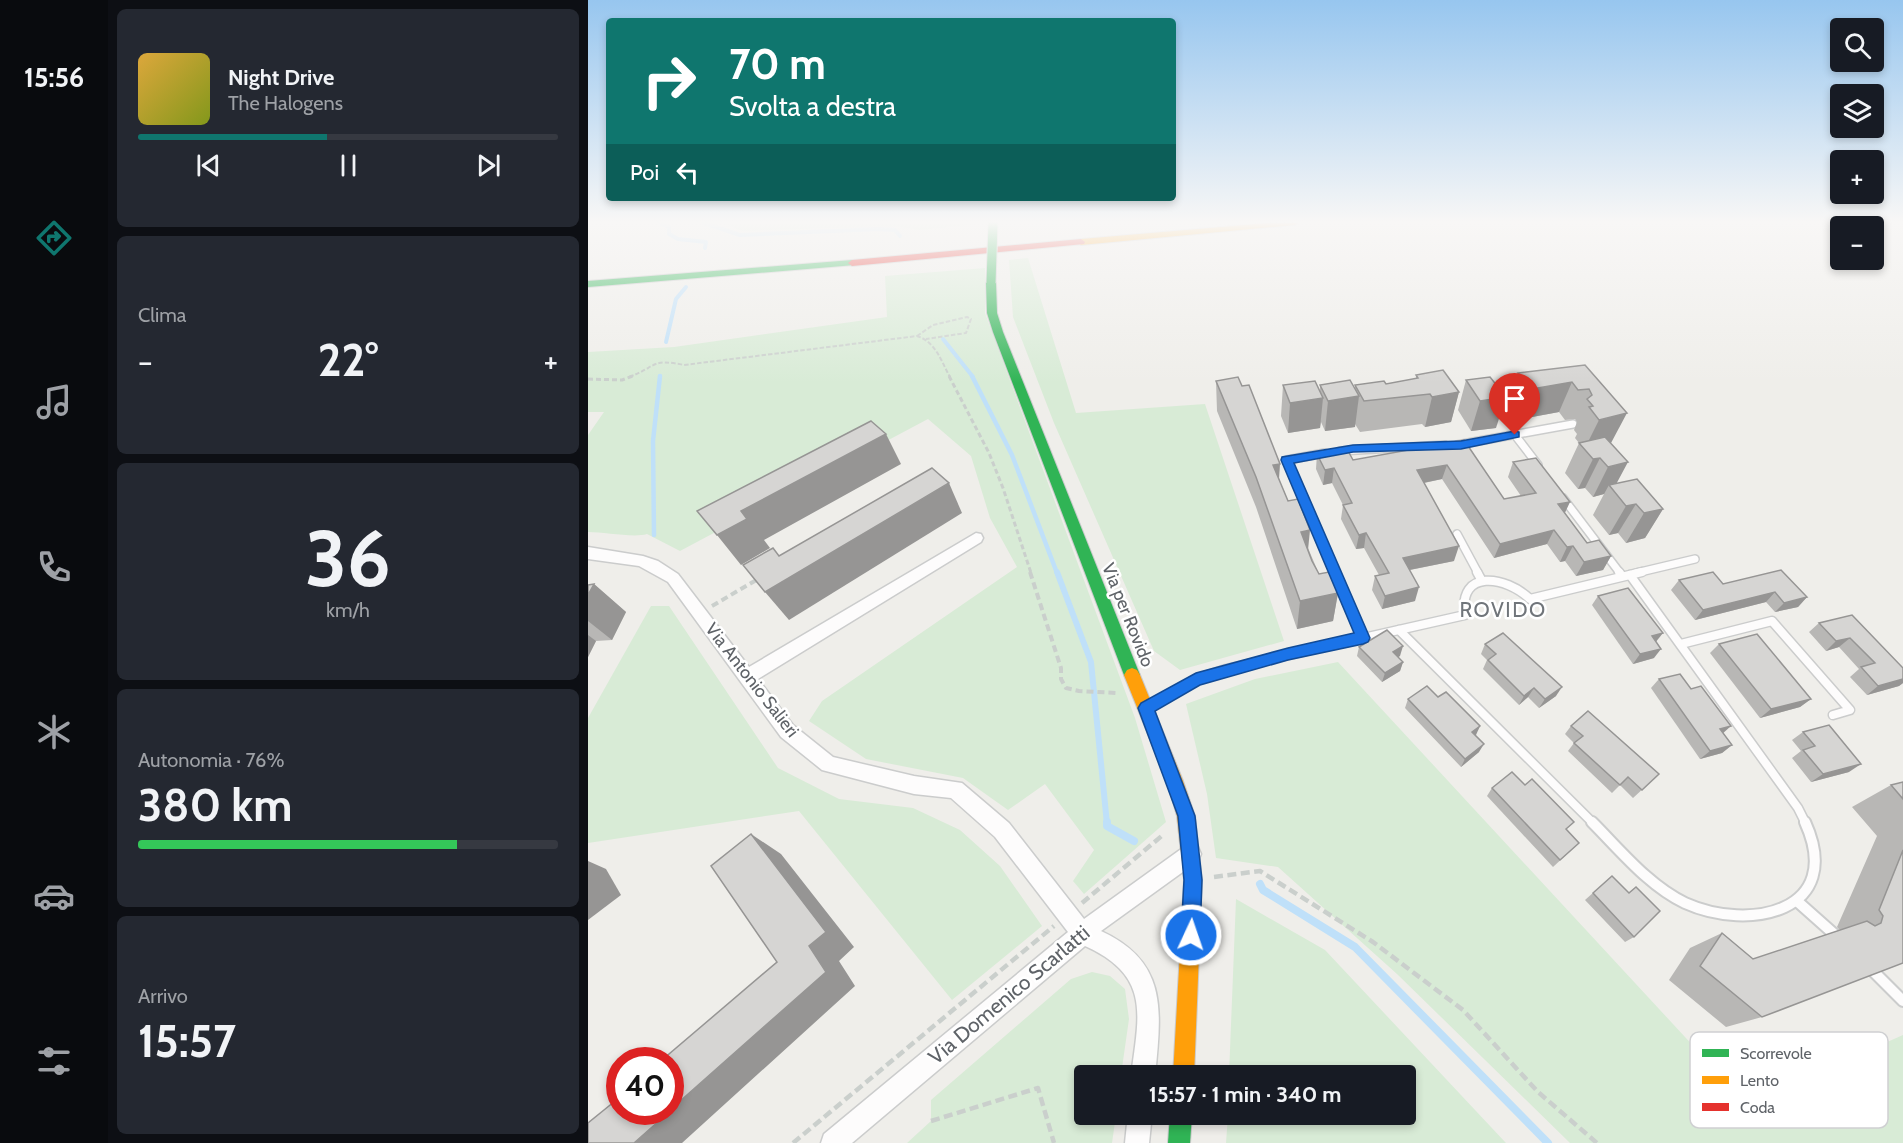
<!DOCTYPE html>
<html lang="it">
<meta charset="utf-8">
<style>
body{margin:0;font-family:Cabin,sans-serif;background:#242831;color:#f1f3f6;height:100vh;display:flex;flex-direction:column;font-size:22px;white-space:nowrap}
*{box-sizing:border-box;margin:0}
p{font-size:20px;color:#9ea1a6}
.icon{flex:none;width:33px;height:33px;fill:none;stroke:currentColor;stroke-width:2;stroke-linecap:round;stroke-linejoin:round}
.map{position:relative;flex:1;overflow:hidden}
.sheet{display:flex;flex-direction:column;gap:9px;padding:9px;background:#0d0f14;width:480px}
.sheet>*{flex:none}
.hud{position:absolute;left:18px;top:18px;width:570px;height:183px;border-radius:6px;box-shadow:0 3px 9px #0003;background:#0f766e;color:#fff;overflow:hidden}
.fabs{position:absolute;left:1242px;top:18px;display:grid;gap:12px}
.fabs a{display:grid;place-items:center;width:54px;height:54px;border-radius:6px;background:#171b24;box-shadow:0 3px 9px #0003;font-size:30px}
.speed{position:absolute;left:18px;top:1047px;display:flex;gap:12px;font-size:30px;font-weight:700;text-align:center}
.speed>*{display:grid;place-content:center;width:78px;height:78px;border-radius:50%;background:#171b24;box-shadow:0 3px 9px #0003;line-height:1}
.speed .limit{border:9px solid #d22;background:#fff;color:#111}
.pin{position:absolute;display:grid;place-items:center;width:51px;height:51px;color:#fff;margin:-62px -26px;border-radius:50% 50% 50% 0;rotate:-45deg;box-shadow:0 0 6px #0007}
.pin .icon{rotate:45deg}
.me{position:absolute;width:66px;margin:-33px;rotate:3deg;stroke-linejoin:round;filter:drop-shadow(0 0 4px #0008)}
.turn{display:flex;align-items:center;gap:21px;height:126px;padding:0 24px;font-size:27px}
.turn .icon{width:78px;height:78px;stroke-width:2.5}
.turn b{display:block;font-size:42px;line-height:51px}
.then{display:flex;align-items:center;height:57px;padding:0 24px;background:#0003;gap:12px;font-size:22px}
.big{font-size:45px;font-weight:700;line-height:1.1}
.sheet .widget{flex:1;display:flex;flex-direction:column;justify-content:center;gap:9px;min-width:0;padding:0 21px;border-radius:9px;background:#242831}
.sheet .dial{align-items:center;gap:0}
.dial b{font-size:78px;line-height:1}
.song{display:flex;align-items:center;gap:18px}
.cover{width:72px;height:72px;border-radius:9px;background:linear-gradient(135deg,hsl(40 70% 55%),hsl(70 70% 35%))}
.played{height:6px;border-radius:3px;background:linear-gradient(90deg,#0f766e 45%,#363941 45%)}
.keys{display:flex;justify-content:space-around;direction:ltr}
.heat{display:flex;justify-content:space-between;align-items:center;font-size:33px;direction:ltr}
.charge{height:9px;border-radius:4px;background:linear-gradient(90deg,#34c759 76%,#363941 0)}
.trip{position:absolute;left:486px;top:1065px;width:342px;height:60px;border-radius:6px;background:#171b24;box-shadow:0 3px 9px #0003;font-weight:700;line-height:60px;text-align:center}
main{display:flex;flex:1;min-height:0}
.menu{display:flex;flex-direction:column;width:108px;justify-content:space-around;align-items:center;background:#090b0e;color:#9ea1a6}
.menu .icon{width:42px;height:42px}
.menu .current{color:#0f766e}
.menu b{font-size:27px;color:#f1f3f6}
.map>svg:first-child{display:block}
.green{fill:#d8ebd6}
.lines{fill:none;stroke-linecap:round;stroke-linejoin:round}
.stream-far3{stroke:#bfe0f9;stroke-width:4}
.stream-far2{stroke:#bfe0f9;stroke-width:4.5}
.stream-far1{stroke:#bfe0f9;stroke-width:6}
.stream{stroke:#bfe0f9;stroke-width:8}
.lane-far2-casing{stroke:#cbcccc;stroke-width:10}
.lane-far1-casing{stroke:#cbcccc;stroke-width:11}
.lane-casing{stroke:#cbcccc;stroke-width:14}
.street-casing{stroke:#cbcccc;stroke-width:3}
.fast-casing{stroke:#cacacb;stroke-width:2}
.slow-casing{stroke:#cacacb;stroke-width:2}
.jam-casing{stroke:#cacacb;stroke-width:2}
.path-far3{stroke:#cacfcc;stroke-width:2;stroke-dasharray:4.5 2;stroke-linecap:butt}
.path-far2{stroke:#cacfcc;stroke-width:3;stroke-dasharray:5 3;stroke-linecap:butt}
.path-far1{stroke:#cacfcc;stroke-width:4;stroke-dasharray:7 4;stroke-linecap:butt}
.path{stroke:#cacfcc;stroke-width:4.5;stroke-dasharray:9 4.5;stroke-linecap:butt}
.lane-far2{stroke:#fdfcfc;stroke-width:7}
.lane-far1{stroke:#fdfcfc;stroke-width:8}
.lane{stroke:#fdfcfc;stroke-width:10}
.street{fill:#fdfcfc;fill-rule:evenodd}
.fast{fill:#30b455;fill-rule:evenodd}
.slow{fill:#ff9f0a;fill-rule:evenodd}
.jam{fill:#e5322d;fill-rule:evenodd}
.fast-bridge-casing{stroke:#cacacb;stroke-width:11;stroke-linecap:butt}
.fast-bridge{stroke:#30b455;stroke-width:9}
.wall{fill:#b8b7b5}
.shaded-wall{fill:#969594}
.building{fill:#d6d5d3;stroke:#969594;stroke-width:1.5}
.route{fill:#1a73e8;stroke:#114b97;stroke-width:1.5}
.labels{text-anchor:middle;stroke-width:5;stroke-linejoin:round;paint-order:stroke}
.street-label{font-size:18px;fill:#5f6368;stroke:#fff}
.quarter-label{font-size:21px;letter-spacing:1.5px;fill:#70757a;stroke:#fff}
.near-street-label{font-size:21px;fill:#5f6368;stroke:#fff}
.key{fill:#fff;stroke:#cfd0d2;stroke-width:1.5}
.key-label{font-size:16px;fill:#5f6368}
</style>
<main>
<nav class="menu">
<b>15:56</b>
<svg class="icon current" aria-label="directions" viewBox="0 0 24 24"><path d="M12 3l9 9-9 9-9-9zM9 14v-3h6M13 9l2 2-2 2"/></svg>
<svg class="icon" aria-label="music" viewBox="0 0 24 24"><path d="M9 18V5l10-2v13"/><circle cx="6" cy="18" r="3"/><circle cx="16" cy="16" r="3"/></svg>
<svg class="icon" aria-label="phone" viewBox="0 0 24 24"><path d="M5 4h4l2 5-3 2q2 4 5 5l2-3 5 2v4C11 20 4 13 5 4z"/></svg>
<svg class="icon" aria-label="climate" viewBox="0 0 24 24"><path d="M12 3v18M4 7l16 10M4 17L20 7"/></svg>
<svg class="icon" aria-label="car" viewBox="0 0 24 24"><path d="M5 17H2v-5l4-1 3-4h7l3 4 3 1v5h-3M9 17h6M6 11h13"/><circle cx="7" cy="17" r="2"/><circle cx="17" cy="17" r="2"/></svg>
<svg class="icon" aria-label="filters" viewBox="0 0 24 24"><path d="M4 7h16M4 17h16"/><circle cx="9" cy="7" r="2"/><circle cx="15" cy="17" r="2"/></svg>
</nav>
<section class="sheet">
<div class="widget">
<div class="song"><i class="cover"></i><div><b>Night Drive</b><p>The Halogens</p></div></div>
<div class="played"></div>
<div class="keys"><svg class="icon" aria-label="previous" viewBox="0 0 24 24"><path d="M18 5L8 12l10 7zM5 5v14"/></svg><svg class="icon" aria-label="pause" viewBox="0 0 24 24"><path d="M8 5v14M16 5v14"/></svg><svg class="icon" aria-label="next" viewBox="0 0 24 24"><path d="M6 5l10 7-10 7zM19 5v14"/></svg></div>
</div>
<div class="widget"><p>Clima</p>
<div class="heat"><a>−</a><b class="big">22°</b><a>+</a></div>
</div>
<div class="widget dial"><b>36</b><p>km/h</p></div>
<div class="widget"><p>Autonomia · 76%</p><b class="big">380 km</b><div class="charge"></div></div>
<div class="widget"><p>Arrivo</p><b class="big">15:57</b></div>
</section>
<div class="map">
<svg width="1315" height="1143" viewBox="0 0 1315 1143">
<rect width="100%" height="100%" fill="#efeeea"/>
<g class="green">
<path d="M134 223H398L332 230 307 226 154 231Z"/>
<path d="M440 258 488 413 617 404 696 641 592 670 566 651 466 423 425 317 421 260Z"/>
<path d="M397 268V313L547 718 578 822 496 894 485 881 506 850 457 784 420 810 375 778 278 759 221 721 234 701 429 567 402 518 383 456 340 419 92 551 59 534C46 538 16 532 0 532V435L16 412H0V352L86 347 299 317 297 276Z"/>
<path d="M63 606H81L190 768 251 799 325 808 372 830 412 866 454 926 364 1000 211 811 0 843V718Z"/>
<path d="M750 662 1159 1104 1315 1035V1143H982L809 974 690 867 628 858 619 794 598 704 667 679Z"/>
<path d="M648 899 737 950 918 1143H638L640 1115 818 1114V1076L641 1075Z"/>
<path d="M504 972 522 976 537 989 541 1019 533 1075 496 1076V1114L528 1115 524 1143H319L343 1121V1100L483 979Z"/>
</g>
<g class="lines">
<g class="stream-far3">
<path d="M72 223 81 227V234L90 239 118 242 117 248"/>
<path d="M116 223 152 235 290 229 307 230 312 236"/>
<path d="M355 339 385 377"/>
<path d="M78 342 88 299 98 287"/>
</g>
<g class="stream-far2">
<path d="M384 376 424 455 469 573"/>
<path d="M66 535 65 441 72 376"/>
</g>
<path class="stream-far1" d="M469 572 503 662 519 824"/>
<g class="stream">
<path d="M519 822V826L546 841"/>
<path d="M672 884 675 890 767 947 960 1143"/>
</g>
<defs>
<g id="lane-far2">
<path d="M927 435 950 465"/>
<path d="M869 445 985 424"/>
<path d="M752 451 857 445"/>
<path d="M737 453 699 460 747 573"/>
<path d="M975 498 1032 573"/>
<path d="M869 534 890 573"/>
<path d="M1048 573 1107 559"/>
</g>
<g id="lane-far1">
<path d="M747 572 775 638"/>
<path d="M889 572 894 581"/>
<path d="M1031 572 1034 576"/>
<path d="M1042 575 1210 808 1218 824"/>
<path d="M811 630 1006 824"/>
<path d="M1093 644 1184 621 1262 710 1245 715"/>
<path d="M560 707 608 679 638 669 877 615C870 568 918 576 942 599L1054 572"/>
</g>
<g id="lane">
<path d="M1004 822C1032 850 1061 886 1097 903 1161 932 1258 912 1217 822"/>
<path d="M1210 902 1246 934"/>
<path d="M1285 971 1315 1001"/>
</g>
<g id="street">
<path d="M388 533 393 534 395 538 393 542 170 679 205 725 245 757 326 776 374 783 421 823 496 919 596 847 603 844 610 847 613 854 610 861 513 931C581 962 573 1012 567 1076H543C551 1014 563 976 497 946L264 1143H233L236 1134 480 932 407 837 363 798 326 794 234 770 193 737 80 582 51 566 0 559V547L55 556 70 561 90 574 161 667Z"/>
<path d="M540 1114H564L561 1143H537Z"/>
</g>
<g id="fast">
<path d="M264 260 268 263 267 265 0 287V281Z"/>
<path d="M403 280 408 283 409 313 415 332 552 675 549 680 544 682 539 680 536 675 405 332 399 313 398 283Z"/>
<path d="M582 1114H604L602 1143H580Z"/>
</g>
<g id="slow">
<path d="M679 223H710L706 225 493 245 489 242 493 239Z"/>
<path d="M544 668 549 670 552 675 595 781 607 816 614 880 606 1076H585L596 880 589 816 579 781 536 675 539 670Z"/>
</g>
<path id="jam" d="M493 239 497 242 496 244 264 266 260 263 264 260Z"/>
</defs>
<use href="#lane-far2" class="lane-far2-casing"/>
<use href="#lane-far1" class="lane-far1-casing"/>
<use href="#lane" class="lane-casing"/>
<use href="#street" class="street-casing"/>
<use href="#fast" class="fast-casing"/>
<use href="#slow" class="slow-casing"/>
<use href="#jam" class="jam-casing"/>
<g class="path-far3">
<path d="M329 336 345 325 379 317 383 319 378 333 338 339"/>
<path d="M41 377C69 367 62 358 96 365L329 336C348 342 353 361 362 377"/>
</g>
<g class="path-far2">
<path d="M361 376 401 453 415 488 443 573"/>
<path d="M0 379 34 380 45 376"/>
</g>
<g class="path-far1">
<path d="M442 572 473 668V679L478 688 491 691 529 693"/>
<path d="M124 606 170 579"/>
</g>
<g class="path">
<path d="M626 877 672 871 785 942 875 1010 950 1092 1009 1143"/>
<path d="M494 903 576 834"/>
<path d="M343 1121 450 1088 466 1143"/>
<path d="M205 1143 466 926"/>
</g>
<use href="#lane-far2" class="lane-far2"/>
<use href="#lane-far1" class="lane-far1"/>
<use href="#lane" class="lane"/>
<use href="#street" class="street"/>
<use href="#fast" class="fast"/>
<use href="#slow" class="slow"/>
<use href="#jam" class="jam"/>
<defs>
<path id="fast-bridge" d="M403 283 405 223"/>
</defs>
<use href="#fast-bridge" class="fast-bridge-casing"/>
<use href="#fast-bridge" class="fast-bridge"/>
</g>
<g class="wall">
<path d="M997 365 1023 443H1022L1028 484 1075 509 1057 538 1038 543 1030 533 1021 535 1005 515 1016 494 1005 497 997 488 990 489 977 473 991 443 987 438 989 434 986 430 989 422 987 419 977 420 971 412 933 419 920 404 930 373Z"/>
<path d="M828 375 871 392 863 422 837 427 834 424 772 432 767 424V427L737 431 733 422 732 428 700 433 693 416 695 385 732 390V385L767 389V385L798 384 828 379Z"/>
<path d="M902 377 908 428 883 431 870 410 878 380Z"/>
<path d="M628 381 691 479 731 574 750 593 745 621 709 629 668 507 629 411Z"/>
<path d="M876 440 916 499 933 496 920 477 925 462 977 513 999 543 1023 556 1015 570 988 576 977 561 972 562 959 544 906 558 854 479 836 483 866 561 822 570 827 601 794 609 784 590 787 576 791 575 776 548 768 549 753 519 755 505 744 483 735 485 728 469 729 454 765 460Z"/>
<path d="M1091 580 1135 584 1219 597 1210 607 1187 612 1178 602 1107 620 1083 590Z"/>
<path d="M6 584 38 612 24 640 8 641 0 657V585Z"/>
<path d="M1010 596 1068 642 1066 658 1045 664 1004 605Z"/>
<path d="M1264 615 1315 668V683L1311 686 1279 695 1262 677 1271 669 1251 647 1238 651 1221 632 1231 623Z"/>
<path d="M897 644 968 696 951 708 940 697 931 705 895 669 899 660 893 654Z"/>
<path d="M1131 644 1223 699 1212 707 1172 718 1122 653Z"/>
<path d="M771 647 812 656 810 657 815 662 812 671 794 682 769 656Z"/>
<path d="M1071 679 1135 733 1144 745 1134 753 1112 759 1063 688Z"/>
<path d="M850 697 892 726 887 735 891 752 873 767 817 708 820 699Z"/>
<path d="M983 726 1071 774 1045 798 1032 785 1024 793 980 751 986 743 977 734Z"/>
<path d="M1215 732 1261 772 1223 782 1204 758 1213 751 1204 740Z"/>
<path d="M1315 782V963L1174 1017 1138 1027 1081 980 1102 948 1134 933 1165 959 1252 930 1249 927 1289 836 1264 807 1303 785Z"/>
<path d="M904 788 978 830 991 843 965 867 899 796Z"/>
<path d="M1024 876 1040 893 1048 887 1046 937 1037 942 997 900Z"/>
</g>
<g class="shaded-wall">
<path d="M984 382 971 412 933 419 944 389Z"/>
<path d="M871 392 863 422 837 427 844 397Z"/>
<path d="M771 396 767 427 737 431 740 401Z"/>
<path d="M918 397 908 428 883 431 892 401Z"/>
<path d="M735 398 732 428 700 433 702 403Z"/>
<path d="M1039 413 1023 443 996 450 1011 420Z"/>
<path d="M298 434 313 464 176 540 182 548 153 565 129 535 153 511Z"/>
<path d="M1012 458 997 488 990 489 1005 459Z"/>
<path d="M1040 462 1025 490 1021 485 1016 494 1005 497 1020 467Z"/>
<path d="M692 464 690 494 685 465Z"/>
<path d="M859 465 854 479 825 485 829 470Z"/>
<path d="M746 468 744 483 735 485 737 470Z"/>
<path d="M361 483 374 513 201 620 177 592Z"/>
<path d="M982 502 975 517 970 504Z"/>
<path d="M1048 504 1030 533 1021 535 1038 506Z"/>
<path d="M1075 509 1057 538 1038 543 1056 513Z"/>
<path d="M722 530 719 560 713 532Z"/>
<path d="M966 530 959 544 906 558 912 544Z"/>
<path d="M778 533 776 548 768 549 771 535Z"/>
<path d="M871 546 866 561 811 572 815 558Z"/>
<path d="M985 546 977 561 972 562 979 547Z"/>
<path d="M1023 556 1015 570 988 576 996 562Z"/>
<path d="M6 584 38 612 24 640 0 621V595Z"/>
<path d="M831 587 827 601 794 609 797 596Z"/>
<path d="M1187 592 1178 602 1107 620 1115 610Z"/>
<path d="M750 593 745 621 709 629 712 601Z"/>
<path d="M1219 597 1210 607 1187 612 1196 603Z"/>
<path d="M1075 633 1067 643 1064 636Z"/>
<path d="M0 635 8 641 0 657Z"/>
<path d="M1262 638 1251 647 1238 651 1248 641Z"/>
<path d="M815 646 812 656 803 661 805 652Z"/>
<path d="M1073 649 1066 658 1045 664 1052 654Z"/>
<path d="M815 662 812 671 794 682 797 673Z"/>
<path d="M1315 679V683L1311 686 1279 695 1290 686Z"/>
<path d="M974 687 968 696 951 708 957 699Z"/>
<path d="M946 688 940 697 931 705 936 696Z"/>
<path d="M1223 699 1212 707 1172 718 1183 709Z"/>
<path d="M892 726 888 735 880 741 884 732Z"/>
<path d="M1143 726 1133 735 1132 729Z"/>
<path d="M896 744 891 752 873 767 877 759Z"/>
<path d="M1144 745 1134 753 1112 759 1122 751Z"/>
<path d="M1273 764 1261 772 1223 782 1235 774Z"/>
<path d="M163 834 193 854 266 947 251 961 267 986 94 1143H46L81 1112H82V1110L221 946Z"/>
<path d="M0 861 18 869 33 895 0 920Z"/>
</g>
<g class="building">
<path d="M997 365 1039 413 1011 420 1001 407 1005 406 999 399 1004 395 1001 389 990 390 984 382 944 389 930 373Z"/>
<path d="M855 370 871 392 844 397 842 394 776 401 767 385 796 381 798 384 830 378 828 375Z"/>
<path d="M650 377 654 386 661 385 692 464 685 465 700 501 710 499 722 530 713 532 724 561 731 574 741 572 750 593 712 601 668 477 628 381Z"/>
<path d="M902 377 918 397 892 401 878 380Z"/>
<path d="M762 380 771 396 740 401 732 385Z"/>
<path d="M727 381 735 398 702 403 695 385Z"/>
<path d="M283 421 298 434 153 511 159 519 129 535 109 511Z"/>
<path d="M1017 437 1040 462 1020 467 1012 458 1005 459 991 443Z"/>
<path d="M876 440 916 499 948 493 925 462 948 458 982 502 970 504 999 543 1011 540 1023 556 996 562 985 546 979 547 966 530 912 544 859 465 829 470 871 546 815 558 831 587 797 596 787 576 801 573 778 533 771 535 755 505 764 503 746 468 737 470 729 454 759 449 765 460Z"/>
<path d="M344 468 361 483 177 592 155 565 185 548 191 556Z"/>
<path d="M1049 479 1075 509 1056 513 1048 504 1038 506 1021 485Z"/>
<path d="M1193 570 1219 597 1196 603 1187 592 1115 610 1091 580 1125 572 1135 584Z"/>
<path d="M6 584 0 595V585Z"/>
<path d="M1040 588 1075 633 1064 636 1073 649 1052 654 1010 596Z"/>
<path d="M1264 615 1315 668V679L1290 686 1273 667 1287 663 1262 638 1248 641 1231 623Z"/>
<path d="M799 630 815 646 805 652 815 662 797 673 771 647Z"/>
<path d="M915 633 974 687 957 699 946 688 936 696 900 660 908 654 897 644Z"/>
<path d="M1169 634 1223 699 1183 709 1131 644Z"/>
<path d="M1092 674 1103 689 1113 686 1143 726 1132 729 1144 745 1122 751 1071 679Z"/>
<path d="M839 686 850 697 858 692 892 726 884 732 896 744 877 759 820 699Z"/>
<path d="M1000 711 1071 774 1054 790 1040 777 1032 785 986 743 995 736 983 726Z"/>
<path d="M1241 725 1273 764 1235 774 1215 750 1227 746 1215 732Z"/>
<path d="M924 772 937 785 944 779 986 822 978 829 991 843 972 860 904 788Z"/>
<path d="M1315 782V799L1303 785Z"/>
<path d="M163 834 238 932 221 946 238 972 82 1110V1060H74L189 962 123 866Z"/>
<path d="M1315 850V963L1174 1017 1112 966 1134 933 1165 959 1279 921 1287 926 1293 923 1295 916 1291 910Z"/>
<path d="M1024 876 1041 893 1048 887 1072 911 1046 937 1005 893Z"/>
<path d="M32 1097V1112H81L46 1143H0V1123Z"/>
</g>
<linearGradient id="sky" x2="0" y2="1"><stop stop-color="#97c6ef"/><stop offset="0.58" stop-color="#f8f7f6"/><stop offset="1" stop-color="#f8f7f6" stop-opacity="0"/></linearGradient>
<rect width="1315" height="383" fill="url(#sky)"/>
<path class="route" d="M927 431 931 432V437L873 449 765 452 706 463 782 638 780 642 775 644 700 660 612 685 567 711 607 816 614 880 612 935 609 942 603 945 596 942 593 935 596 880 590 816 550 708 553 703 608 673 700 648 766 633 693 460 694 457 765 445 873 441Z"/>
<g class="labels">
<g class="street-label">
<text transform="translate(540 615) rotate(68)" y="6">Via per Rovido</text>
<text transform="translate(164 680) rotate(52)" y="6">Via Antonio Salieri</text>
</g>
<g class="quarter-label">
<text x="915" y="617">ROVIDO</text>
</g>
<g class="near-street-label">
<text transform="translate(421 995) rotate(-40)" y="7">Via Domenico Scarlatti</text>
</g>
</g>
<rect x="1102" y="1032" width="198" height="96" rx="9" class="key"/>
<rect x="1114" y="1049" width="27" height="8" fill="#30b455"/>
<rect x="1114" y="1076" width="27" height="8" fill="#ff9f0a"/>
<rect x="1114" y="1103" width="27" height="8" fill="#e5322d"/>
<g class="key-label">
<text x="1152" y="1059">Scorrevole</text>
<text x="1152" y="1086">Lento</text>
<text x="1152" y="1113">Coda</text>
</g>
</svg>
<div class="fabs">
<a><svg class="icon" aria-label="search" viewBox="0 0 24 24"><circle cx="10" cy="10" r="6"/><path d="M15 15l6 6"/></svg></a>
<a><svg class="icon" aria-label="layers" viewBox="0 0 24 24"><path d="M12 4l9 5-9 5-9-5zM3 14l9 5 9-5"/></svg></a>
<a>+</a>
<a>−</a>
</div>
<div class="speed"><div class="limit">40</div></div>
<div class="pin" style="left:927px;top:435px;background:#d93025"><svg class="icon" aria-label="arrive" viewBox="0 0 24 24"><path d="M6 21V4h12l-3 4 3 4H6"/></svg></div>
<svg class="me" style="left:603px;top:935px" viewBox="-20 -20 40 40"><circle r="17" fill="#1a73e8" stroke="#fff" stroke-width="3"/><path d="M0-11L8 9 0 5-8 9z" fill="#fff"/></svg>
<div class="trip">15:57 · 1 min · 340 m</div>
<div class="hud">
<div class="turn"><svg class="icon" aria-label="right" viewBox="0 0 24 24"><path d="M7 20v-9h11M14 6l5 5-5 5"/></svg><div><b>70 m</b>Svolta a destra</div></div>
<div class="then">Poi<svg class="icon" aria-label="left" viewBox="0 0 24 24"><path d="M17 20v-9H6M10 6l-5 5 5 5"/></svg></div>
</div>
</div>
</main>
